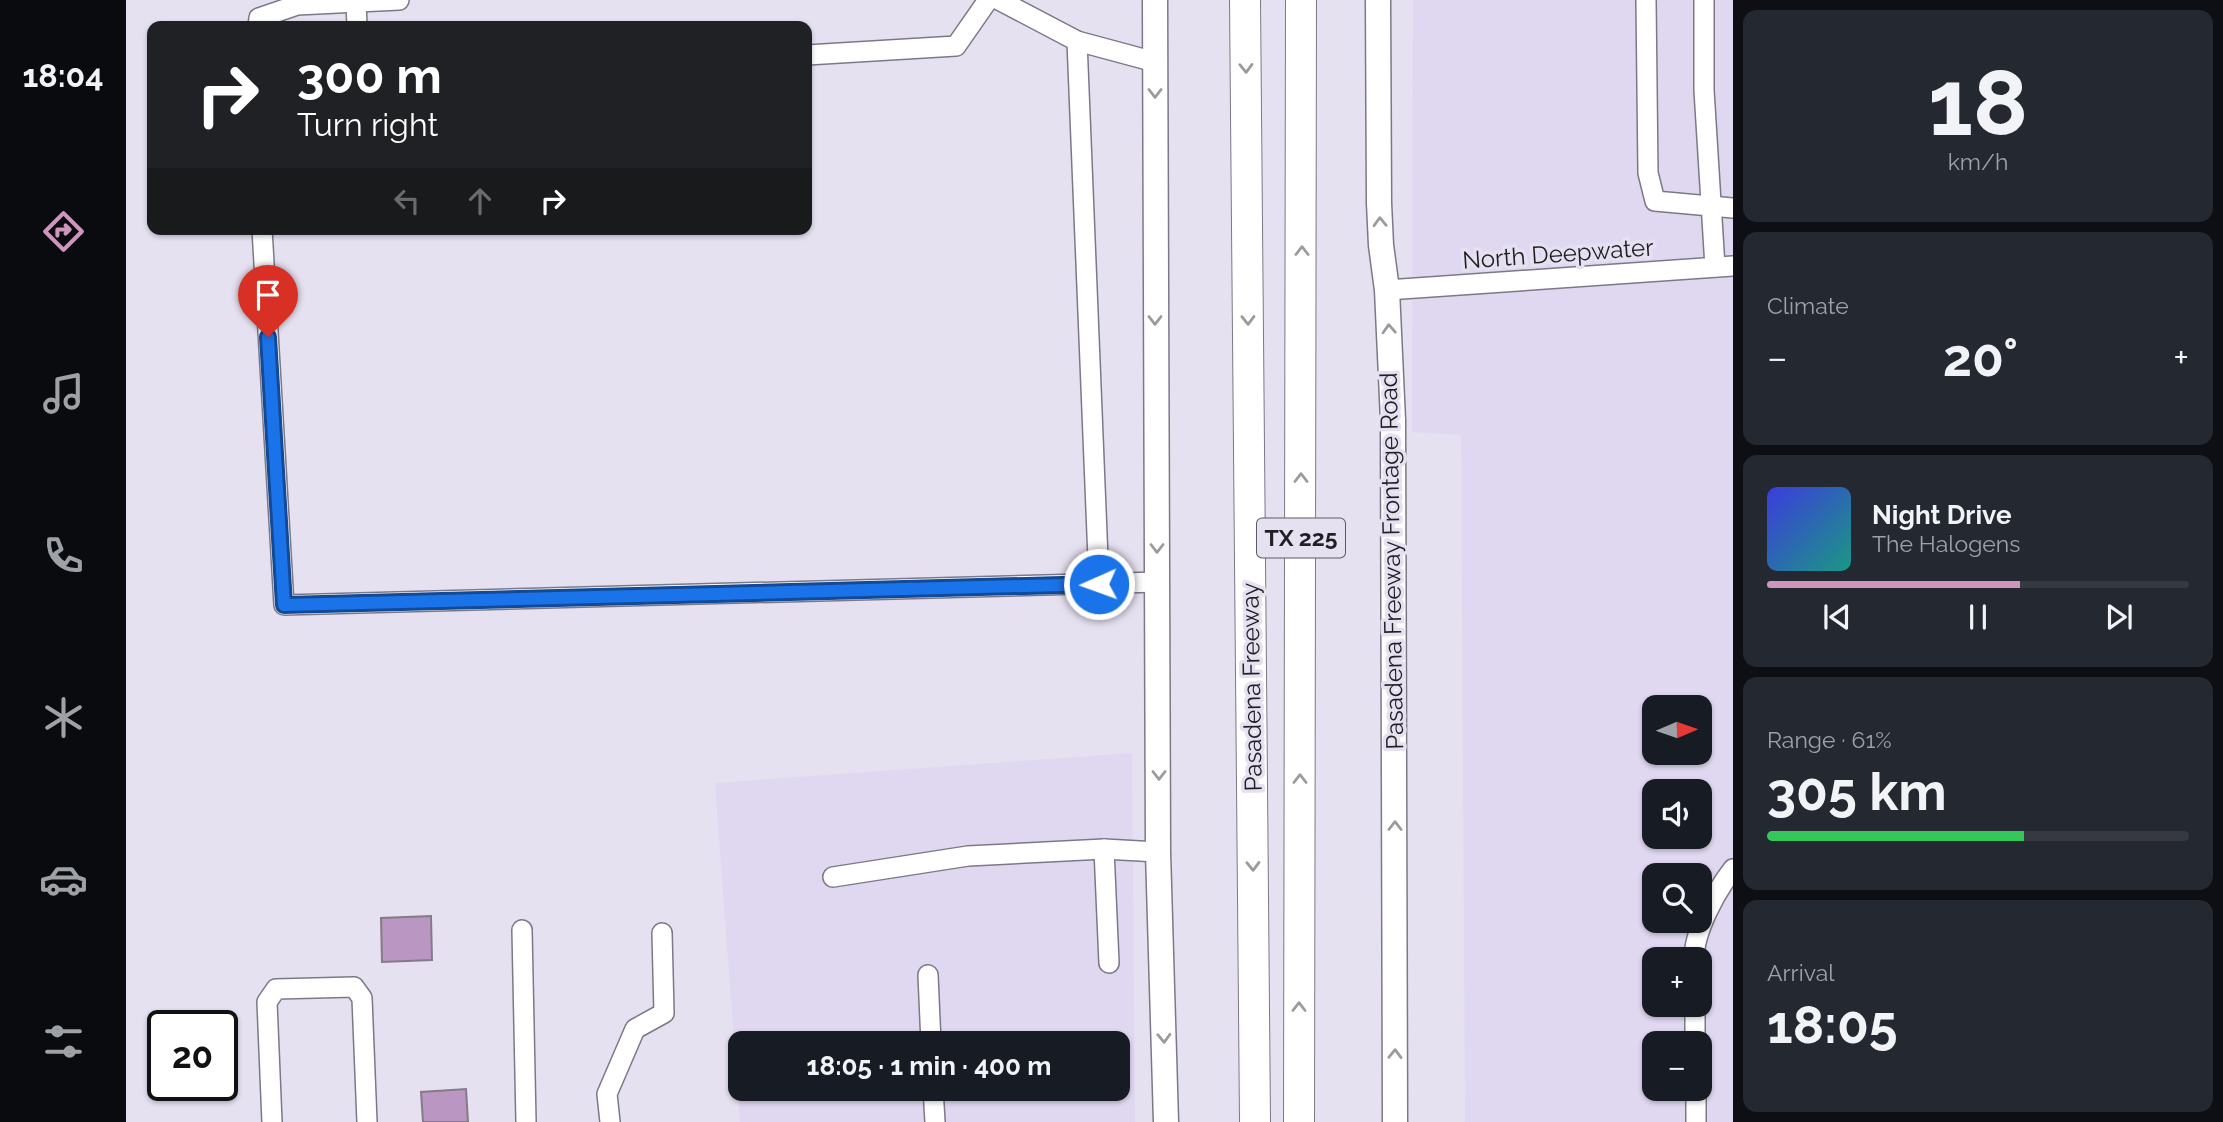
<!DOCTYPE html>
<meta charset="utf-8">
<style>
body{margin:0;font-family:Raleway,sans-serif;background:#242831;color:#f1f3f6;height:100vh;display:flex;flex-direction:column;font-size:26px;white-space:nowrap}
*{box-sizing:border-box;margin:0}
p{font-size:23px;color:#9ea1a6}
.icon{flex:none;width:38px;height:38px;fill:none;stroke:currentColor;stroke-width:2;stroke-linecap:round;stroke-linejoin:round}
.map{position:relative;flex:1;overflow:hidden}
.drawer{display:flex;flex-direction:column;gap:10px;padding:10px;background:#0d0f14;width:490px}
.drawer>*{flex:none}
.top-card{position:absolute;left:21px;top:21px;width:665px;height:214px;border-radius:14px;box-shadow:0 2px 5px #0004;background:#202124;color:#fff;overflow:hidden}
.needle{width:46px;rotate:88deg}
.tools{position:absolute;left:1516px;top:695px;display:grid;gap:14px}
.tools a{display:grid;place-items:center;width:70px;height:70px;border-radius:14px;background:#171b24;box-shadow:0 2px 5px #0004;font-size:35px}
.speed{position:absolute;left:21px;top:1010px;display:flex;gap:14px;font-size:35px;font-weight:700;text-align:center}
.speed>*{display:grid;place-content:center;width:91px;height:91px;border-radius:50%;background:#171b24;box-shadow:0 2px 5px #0004;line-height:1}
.speed .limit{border:4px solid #111;border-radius:10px;background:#fff;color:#111}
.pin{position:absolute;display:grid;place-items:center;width:60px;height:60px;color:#fff;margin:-72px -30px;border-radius:50% 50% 50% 0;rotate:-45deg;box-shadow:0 0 7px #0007}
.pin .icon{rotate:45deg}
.me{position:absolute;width:77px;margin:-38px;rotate:268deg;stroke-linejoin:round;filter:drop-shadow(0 0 5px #0008)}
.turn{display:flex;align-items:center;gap:24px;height:147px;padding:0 35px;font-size:32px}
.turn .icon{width:91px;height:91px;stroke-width:2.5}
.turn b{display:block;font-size:49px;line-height:60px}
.lanes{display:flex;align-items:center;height:66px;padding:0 35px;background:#0003;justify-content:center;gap:35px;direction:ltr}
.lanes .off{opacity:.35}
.big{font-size:52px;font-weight:700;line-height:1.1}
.drawer .card{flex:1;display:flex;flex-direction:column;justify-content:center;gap:10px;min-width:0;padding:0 24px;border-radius:14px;background:#242831}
.drawer .dial{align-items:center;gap:0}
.dial b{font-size:91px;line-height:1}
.song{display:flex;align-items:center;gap:21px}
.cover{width:84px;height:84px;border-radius:10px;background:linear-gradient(135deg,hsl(240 70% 55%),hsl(170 70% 35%))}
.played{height:7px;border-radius:4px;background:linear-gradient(90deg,#ce96bc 60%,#363941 60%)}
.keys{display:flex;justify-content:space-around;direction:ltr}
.heat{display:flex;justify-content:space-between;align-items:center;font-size:38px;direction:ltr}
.charge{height:10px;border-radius:5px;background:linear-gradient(90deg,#34c759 61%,#363941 0)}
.trip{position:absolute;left:602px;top:1031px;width:402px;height:70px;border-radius:14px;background:#171b24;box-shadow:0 2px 5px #0004;font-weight:700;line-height:70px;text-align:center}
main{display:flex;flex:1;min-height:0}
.tab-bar{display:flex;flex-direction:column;width:126px;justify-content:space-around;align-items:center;background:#090b0e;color:#9ea1a6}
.tab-bar .icon{width:49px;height:49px}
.tab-bar .active{color:#ce96bc}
.tab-bar b{font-size:32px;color:#f1f3f6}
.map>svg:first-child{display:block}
.built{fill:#e0d8f0;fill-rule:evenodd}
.building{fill:#ba96c2;stroke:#857b87;stroke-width:2}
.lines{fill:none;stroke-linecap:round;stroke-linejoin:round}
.minor-casing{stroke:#7d7887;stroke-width:22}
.major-casing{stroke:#7d7887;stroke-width:27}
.highway-casing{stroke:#7d7887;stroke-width:32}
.minor{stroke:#fff;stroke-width:19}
.major{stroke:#fff;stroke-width:24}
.highway{stroke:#fff;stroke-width:30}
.oneway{stroke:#9b9a9c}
.route-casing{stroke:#114b97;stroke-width:18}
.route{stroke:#1a73e8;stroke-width:12}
.labels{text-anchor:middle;stroke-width:7;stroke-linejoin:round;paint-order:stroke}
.shield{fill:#e6e1f1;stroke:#5c5962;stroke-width:2}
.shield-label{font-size:23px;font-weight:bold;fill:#211f24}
.street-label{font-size:24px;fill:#211f24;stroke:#e6e1f1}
</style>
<main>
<nav class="tab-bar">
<b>18:04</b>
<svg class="icon active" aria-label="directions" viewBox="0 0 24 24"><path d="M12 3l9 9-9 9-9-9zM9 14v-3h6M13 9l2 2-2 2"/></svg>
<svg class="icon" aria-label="music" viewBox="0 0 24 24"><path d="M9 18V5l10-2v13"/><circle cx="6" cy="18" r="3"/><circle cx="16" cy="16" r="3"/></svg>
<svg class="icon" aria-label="phone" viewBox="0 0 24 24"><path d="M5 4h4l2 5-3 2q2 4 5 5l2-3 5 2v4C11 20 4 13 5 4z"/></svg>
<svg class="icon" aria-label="climate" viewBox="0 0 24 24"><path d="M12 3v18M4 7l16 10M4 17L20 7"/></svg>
<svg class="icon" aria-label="car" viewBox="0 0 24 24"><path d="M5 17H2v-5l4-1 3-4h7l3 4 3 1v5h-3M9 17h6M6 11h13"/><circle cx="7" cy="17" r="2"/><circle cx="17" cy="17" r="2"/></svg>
<svg class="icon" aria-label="filters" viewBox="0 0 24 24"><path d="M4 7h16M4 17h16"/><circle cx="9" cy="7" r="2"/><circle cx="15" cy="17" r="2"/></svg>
</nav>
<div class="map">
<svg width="1607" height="1122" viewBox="0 0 1607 1122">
<rect width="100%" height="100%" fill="#e6e1f1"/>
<g class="built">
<path d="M1287 0H1607V1122H1339L1335 435 1286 432ZM1528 707H1573V752H1528ZM1528 791H1573V836H1528ZM1528 875H1573V920H1528ZM1528 959H1573V1004H1528ZM1528 1043H1573V1088H1528Z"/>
<path d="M1006 753 1009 1122H614L589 783ZM614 1043H992V1088H614Z"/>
</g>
<g class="building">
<path d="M305 916 306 960 256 962 255 918Z"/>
<path d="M340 1089 342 1122H297L295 1092Z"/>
</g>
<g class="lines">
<defs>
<g id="minor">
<path d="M873 0 951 41 1029 62"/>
<path d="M1520 0 1522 173 1529 201 1607 208"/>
<path d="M1578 0V90L1589 267"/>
<path d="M230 2 231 26"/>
<path d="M132 26 133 18 171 5 273 0"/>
<path d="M951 41 973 584"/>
<path d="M681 55 830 46 862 0"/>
<path d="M136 229 158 605 1032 582"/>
<path d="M1261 290 1607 266"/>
<path d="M978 849 983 963"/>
<path d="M707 877 842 856 978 849 1032 852"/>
<path d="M396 930 400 1122"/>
<path d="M1568 959C1568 931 1590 891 1607 869"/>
<path d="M802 975 805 1043"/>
<path d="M1569 1004V1043"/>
<path d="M807 1088 809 1122"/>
<path d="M1570 1088V1122"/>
<path d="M146 1122 141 1002 150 989 228 987 236 998 241 1122"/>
<path d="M484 1122 481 1094 509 1029 538 1013 536 933"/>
</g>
<g id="major">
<path d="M1029 0 1032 852 1040 1122"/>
<path d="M1252 0 1253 203 1255 245 1261 290 1267 420 1269 1122"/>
</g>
<g id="highway">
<path d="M1119 0 1129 1122"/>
<path d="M1173 1122 1175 0"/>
</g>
</defs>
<use href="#minor" class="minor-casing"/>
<use href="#major" class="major-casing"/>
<use href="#highway" class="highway-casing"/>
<use href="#minor" class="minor"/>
<use href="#major" class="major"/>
<use href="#highway" class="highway"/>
</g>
<defs><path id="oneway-chevron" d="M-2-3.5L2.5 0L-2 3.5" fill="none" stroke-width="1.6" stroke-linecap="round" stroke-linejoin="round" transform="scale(1.75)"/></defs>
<g class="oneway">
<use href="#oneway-chevron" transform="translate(1120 68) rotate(89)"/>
<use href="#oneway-chevron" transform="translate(1029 93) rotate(90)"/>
<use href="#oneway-chevron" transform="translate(1254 222) rotate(-92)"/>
<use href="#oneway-chevron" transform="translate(1176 251) rotate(-90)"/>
<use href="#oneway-chevron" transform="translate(1029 320) rotate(90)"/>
<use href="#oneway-chevron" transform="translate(1122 320) rotate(89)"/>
<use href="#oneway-chevron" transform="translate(1263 329) rotate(-93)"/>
<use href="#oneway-chevron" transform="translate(1175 478) rotate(-90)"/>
<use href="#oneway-chevron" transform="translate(1031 548) rotate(90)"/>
<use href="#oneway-chevron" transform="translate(1033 775) rotate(90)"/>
<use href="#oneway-chevron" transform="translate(1174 779) rotate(-90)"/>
<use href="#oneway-chevron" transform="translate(1269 826) rotate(-90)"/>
<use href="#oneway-chevron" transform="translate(1127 866) rotate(89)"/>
<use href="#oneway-chevron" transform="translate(1173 1007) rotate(-90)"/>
<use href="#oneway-chevron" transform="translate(1038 1038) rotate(88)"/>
<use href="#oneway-chevron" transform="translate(1269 1054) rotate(-89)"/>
</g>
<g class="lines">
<defs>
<path id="route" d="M142 337 158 605 973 584"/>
</defs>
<use href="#route" class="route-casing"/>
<use href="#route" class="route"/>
</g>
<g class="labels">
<rect class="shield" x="1131" y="518.5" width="88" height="39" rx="5"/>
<g class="shield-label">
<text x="1175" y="546">TX 225</text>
</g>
<g class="street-label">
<text transform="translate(1432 254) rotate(-4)" y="8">North Deepwater</text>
<text transform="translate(1266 561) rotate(-91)" y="8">Pasadena Freeway Frontage Road</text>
<text transform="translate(1126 687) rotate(-91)" y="8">Pasadena Freeway</text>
</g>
</g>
</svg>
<div class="tools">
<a><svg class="needle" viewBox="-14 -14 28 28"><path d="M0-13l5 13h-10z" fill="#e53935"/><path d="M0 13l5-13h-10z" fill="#9ea1a6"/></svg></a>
<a><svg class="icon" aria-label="sound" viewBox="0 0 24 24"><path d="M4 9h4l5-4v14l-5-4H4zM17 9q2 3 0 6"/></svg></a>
<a><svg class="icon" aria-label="search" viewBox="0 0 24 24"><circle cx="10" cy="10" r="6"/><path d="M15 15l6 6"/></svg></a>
<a>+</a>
<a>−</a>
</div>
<div class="speed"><div class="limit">20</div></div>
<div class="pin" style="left:142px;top:337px;background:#d93025"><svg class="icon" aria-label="arrive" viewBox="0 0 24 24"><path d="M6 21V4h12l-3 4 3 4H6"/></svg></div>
<svg class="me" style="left:973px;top:584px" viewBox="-20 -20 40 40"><circle r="17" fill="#1a73e8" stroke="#fff" stroke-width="3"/><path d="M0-11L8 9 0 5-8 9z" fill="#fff"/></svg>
<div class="trip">18:05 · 1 min · 400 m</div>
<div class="top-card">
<div class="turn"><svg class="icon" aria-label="right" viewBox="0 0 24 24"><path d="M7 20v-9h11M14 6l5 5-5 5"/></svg><div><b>300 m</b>Turn right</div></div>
<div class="lanes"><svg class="icon off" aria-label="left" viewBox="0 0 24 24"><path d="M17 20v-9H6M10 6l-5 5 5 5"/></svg><svg class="icon off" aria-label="ahead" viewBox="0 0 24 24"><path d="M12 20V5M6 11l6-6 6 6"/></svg><svg class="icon" aria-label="right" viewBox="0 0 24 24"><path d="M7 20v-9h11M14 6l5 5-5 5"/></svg></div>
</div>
</div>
<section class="drawer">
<div class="card dial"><b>18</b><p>km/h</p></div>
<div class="card"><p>Climate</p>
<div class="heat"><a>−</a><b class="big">20°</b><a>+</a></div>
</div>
<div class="card">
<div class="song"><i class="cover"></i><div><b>Night Drive</b><p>The Halogens</p></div></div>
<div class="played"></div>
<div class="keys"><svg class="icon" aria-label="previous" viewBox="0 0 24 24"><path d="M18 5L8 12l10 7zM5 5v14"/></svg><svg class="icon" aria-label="pause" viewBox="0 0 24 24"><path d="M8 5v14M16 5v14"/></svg><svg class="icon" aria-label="next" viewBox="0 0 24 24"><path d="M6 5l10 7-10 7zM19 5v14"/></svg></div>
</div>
<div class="card"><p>Range · 61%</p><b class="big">305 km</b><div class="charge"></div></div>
<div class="card"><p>Arrival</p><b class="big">18:05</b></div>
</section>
</main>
